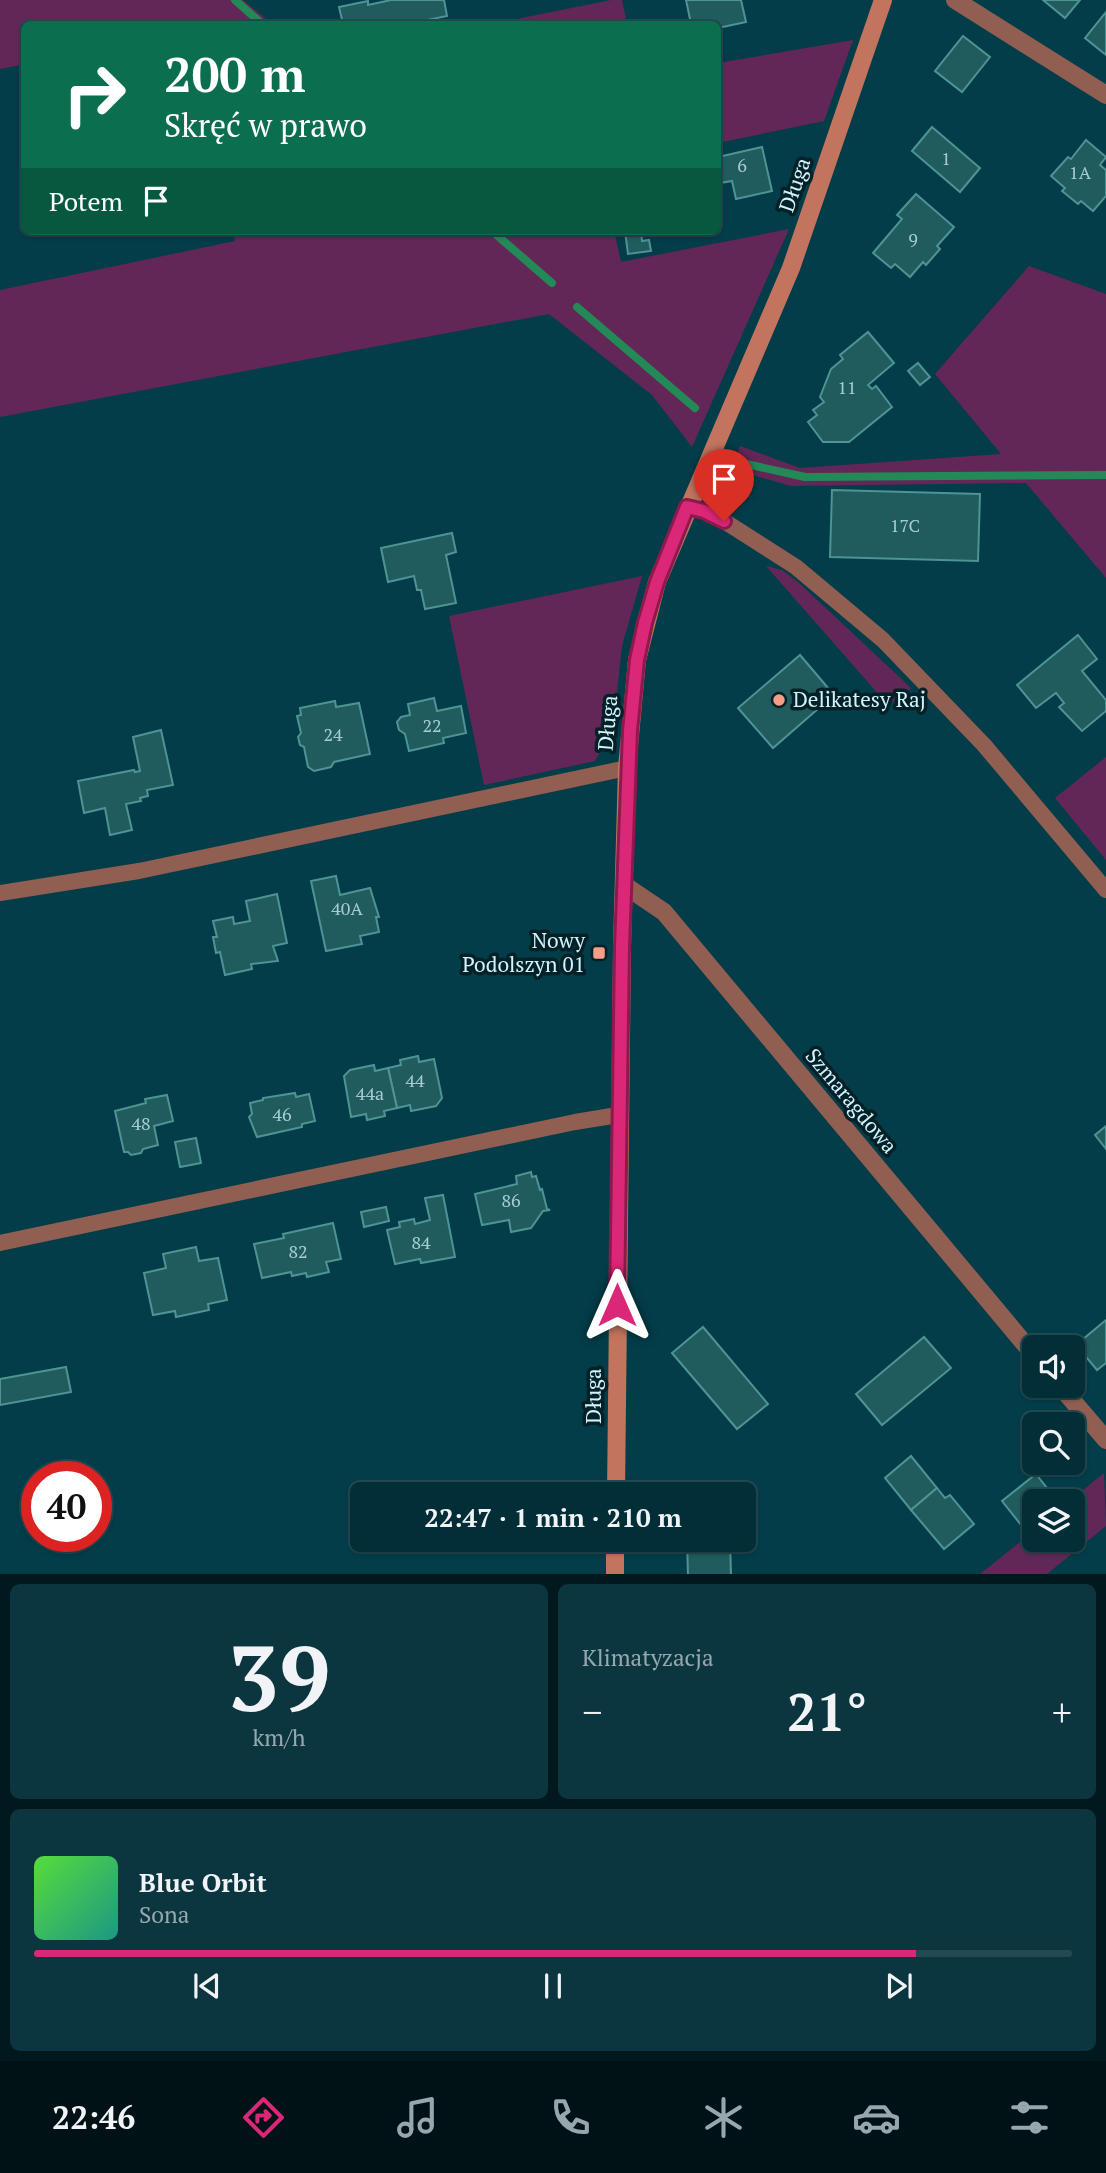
<!DOCTYPE html>
<html lang="pl">
<meta charset="utf-8">
<style>
body{margin:0;font-family:"PT Serif",serif;background:#0c363f;color:#f1f3f6;height:100vh;display:flex;flex-direction:column;font-size:26px;white-space:nowrap}
*{box-sizing:border-box;margin:0}
p{font-size:23px;color:#96a8ad}
.icon{flex:none;width:38px;height:38px;fill:none;stroke:currentColor;stroke-width:2;stroke-linecap:round;stroke-linejoin:round}
.map{position:relative;height:1574px;overflow:hidden}
.panel{display:flex;flex-direction:column;gap:10px;padding:10px;background:#01191e;flex:1}
.panel>*{flex:none}
.top-card{position:absolute;left:21px;top:21px;width:700px;height:214px;border-radius:10px;box-shadow:0 2px 5px #0004,0 0 0 2px #234a52;background:#0b6e4f;color:#fff;overflow:hidden}
.controls{position:absolute;left:1022px;top:1335px;display:grid;gap:14px}
.controls a{display:grid;place-items:center;width:63px;height:63px;border-radius:10px;background:#022e37;box-shadow:0 2px 5px #0004,0 0 0 2px #234a52;font-size:35px}
.speed{position:absolute;left:21px;top:1461px;display:flex;gap:14px;font-size:35px;font-weight:700;text-align:center}
.speed>*{display:grid;place-content:center;width:91px;height:91px;border-radius:50%;background:#022e37;box-shadow:0 2px 5px #0004,0 0 0 2px #234a52;line-height:1}
.speed .limit{border:10px solid #d22;background:#fff;color:#111}
.pin{position:absolute;display:grid;place-items:center;width:60px;height:60px;color:#fff;margin:-72px -30px;border-radius:50% 50% 50% 0;rotate:-45deg;box-shadow:0 0 7px #0007}
.pin .icon{rotate:45deg}
.me{position:absolute;width:77px;margin:-38px;rotate:0deg;stroke-linejoin:round;filter:drop-shadow(0 0 5px #0008)}
.turn{display:flex;align-items:center;gap:24px;height:147px;padding:0 28px;font-size:32px}
.turn .icon{width:91px;height:91px;stroke-width:2.5}
.turn b{display:block;font-size:49px;line-height:60px}
.then{display:flex;align-items:center;height:66px;padding:0 28px;background:#0003;gap:14px;font-size:26px}
.big{font-size:52px;font-weight:700;line-height:1.1}
.panel .widget{flex:1;display:flex;flex-direction:column;justify-content:center;gap:10px;min-width:0;padding:0 24px;border-radius:10px;background:#0c363f}
.panel .dial{align-items:center;gap:0}
.dial b{font-size:91px;line-height:1}
.song{display:flex;align-items:center;gap:21px}
.cover{width:84px;height:84px;border-radius:10px;background:linear-gradient(135deg,hsl(110 70% 55%),hsl(170 70% 35%))}
.played{height:7px;border-radius:4px;background:linear-gradient(90deg,#db2777 85%,#234a52 85%)}
.keys{display:flex;justify-content:space-around;direction:ltr}
.heat{display:flex;justify-content:space-between;align-items:center;font-size:38px;direction:ltr}
.panel .tiles{flex:1;display:grid;gap:10px;grid-template-columns:1fr 1fr}
.widget:last-child{grid-column:span 2}
.trip{position:absolute;left:350px;top:1482px;width:406px;height:70px;border-radius:10px;background:#022e37;box-shadow:0 2px 5px #0004,0 0 0 2px #234a52;font-weight:700;line-height:70px;text-align:center}
.dock{display:flex;height:112px;justify-content:space-around;align-items:center;background:#011216;color:#96a8ad}
.dock .icon{width:49px;height:49px}
.dock .current{color:#db2777}
.dock b{font-size:32px;color:#f1f3f6}
.map>svg:first-child{display:block}
.green{fill:#632757}
.lines{fill:none;stroke-linecap:round;stroke-linejoin:round}
.stream{stroke:#238a57;stroke-width:8}
.building{fill:#205c5d;stroke:#4d9495;stroke-width:2}
.lane{stroke:#905f51;stroke-width:16}
.street{stroke:#905f51;stroke-width:18}
.secondary{stroke:#c2745e;stroke-width:18}
.route-casing{stroke:#8e194d;stroke-width:18}
.route{stroke:#db2777;stroke-width:12}
.poi-dot{fill:#f49e86;stroke:#052128;stroke-width:2.5}
.labels{text-anchor:middle;stroke-width:7;stroke-linejoin:round;paint-order:stroke}
.number-label{font-size:18px;fill:#a6cdd4}
.street-label{font-size:21px;fill:#d2f3fc;stroke:#052128}
.poi-label{font-size:21px;fill:#d2f3fc;stroke:#052128;text-anchor:start}
</style>
<div class="map">
<svg width="1106" height="1575" viewBox="0 0 1106 1575">
<rect width="100%" height="100%" fill="#033d49"/>
<g class="green">
<path d="M0 0H243L272 24H24V75L20 65 0 69Z"/>
<path d="M611 0H622L627 24H492Z"/>
<path d="M853 40 824 121 718 143V63Z"/>
<path d="M789 229 692 447 652 395 549 314 0 417V290L235 241 233 231H614L621 262Z"/>
<path d="M1029 266 1106 294V578L1026 483 791 486 731 469 740 446 800 468 1001 454 935 374Z"/>
<path d="M766 566 782 570 798 582 911 688 888 705Z"/>
<path d="M642 576 622 646 613 727 604 729V745L595 761 484 785 449 616Z"/>
<path d="M1106 757V860L1055 798Z"/>
<path d="M1104 1473 1106 1526 1047 1574H980L1034 1531V1540H1073V1502L1070 1501Z"/>
</g>
<g class="lines">
<g class="stream">
<path d="M235 0 262 24"/>
<path d="M492 231 552 283"/>
<path d="M577 307 695 408"/>
<path d="M746 464 805 477 1106 475"/>
</g>
</g>
<g class="building">
<path d="M391 0H444L447 16 408 24H343L339 7 368 1V5Z"/>
<path d="M686 0H741L746 22 718 28V24H691Z"/>
<path d="M1043 0H1080L1065 18Z"/>
<path d="M1106 12V55L1085 38Z"/>
<path d="M963 36 990 57 962 92 935 71Z"/>
<path d="M932 127 980 168 960 192 912 151Z"/>
<path d="M1086 140 1106 157 1100 165 1106 170V196L1093 211 1081 201 1078 204 1062 191 1065 188 1051 176 1068 157 1071 159Z"/>
<path d="M762 147 772 191 736 199 732 181 720 183 718 157Z"/>
<path d="M916 194 954 227 937 246 940 249 926 265 923 262 910 277 895 264 891 268 873 253 902 219 897 215Z"/>
<path d="M625 231H641L642 241 649 240 651 251 628 254Z"/>
<path d="M868 332 894 363 868 385 872 389 876 386 892 407 849 442H823L808 422 817 415 813 410 824 402 820 397 831 369 843 359 840 355Z"/>
<path d="M918 363 930 377 920 385 908 371Z"/>
<path d="M832 490 980 494 978 561 830 557Z"/>
<path d="M452 533 456 552 446 555 456 603 425 609 421 590H417L414 576 388 582 381 548Z"/>
<path d="M1078 635 1097 659 1082 671 1106 700V711L1082 731 1059 707 1064 703 1056 693 1036 708 1017 685Z"/>
<path d="M800 655 834 695 773 748 738 708Z"/>
<path d="M434 698 437 711 461 706 466 733 443 738 444 743 409 751 405 734 399 730 397 722 401 717 410 715 408 704Z"/>
<path d="M335 701 336 707 359 703 370 754 334 762 331 767 314 771 308 767 304 747 300 745 298 737 301 733 297 716 301 715 300 708Z"/>
<path d="M161 730 173 785 147 790 148 796 140 798 141 801 126 804 132 830 110 835 105 808 84 813 78 781 134 770 135 772 140 771 133 737Z"/>
<path d="M336 876 340 895 370 888 379 917H376L379 932 360 936 362 944 326 951 311 881Z"/>
<path d="M277 894 287 943 273 946 278 961 251 964 252 969 225 975 220 952 216 953 213 937H217L213 921 233 917 234 924 250 921 246 901Z"/>
<path d="M418 1056 419 1062 434 1059 442 1098 436 1106 411 1111 410 1105 397 1108 388 1068 401 1065 400 1060Z"/>
<path d="M374 1065 375 1071 388 1068 397 1108 384 1111 385 1116 367 1120 366 1114 351 1117 344 1076 350 1070Z"/>
<path d="M295 1093 296 1097 309 1094 315 1121 302 1124V1127L257 1137 249 1117 252 1114 250 1103 263 1100V1098Z"/>
<path d="M167 1095 173 1121 154 1126 158 1145 143 1149 141 1153 131 1155 128 1152H124L115 1111 146 1103 145 1099Z"/>
<path d="M1106 1126V1149L1095 1135Z"/>
<path d="M196 1138 201 1163 180 1167 175 1142Z"/>
<path d="M531 1172 532 1177 536 1176 540 1190 542 1189 547 1209 550 1210 543 1211 531 1228 511 1232 509 1220 482 1225 475 1194 517 1184 516 1176Z"/>
<path d="M443 1195 455 1257 421 1263 420 1259 395 1264 387 1230 400 1227 399 1222 414 1219 415 1224 430 1220 425 1198Z"/>
<path d="M386 1207 389 1221 364 1227 361 1212Z"/>
<path d="M333 1223 341 1259 326 1262 329 1272 307 1277 306 1273 292 1276 291 1272 262 1278 254 1244 284 1238 283 1234Z"/>
<path d="M196 1247 199 1261 218 1258 227 1300 208 1304 209 1310 176 1317 175 1311 153 1315 144 1273 166 1268 163 1254Z"/>
<path d="M1106 1320V1363L1097 1370 1076 1345Z"/>
<path d="M703 1327 768 1404 737 1429 672 1353Z"/>
<path d="M924 1337 951 1368 882 1425 856 1394Z"/>
<path d="M66 1367 71 1392 0 1405V1379Z"/>
<path d="M911 1456 937 1488 911 1510 885 1478Z"/>
<path d="M1036 1474 1058 1502H1034V1531L1029 1535 1002 1501Z"/>
<path d="M937 1488 945 1498 950 1495 974 1524 944 1549 911 1510Z"/>
<path d="M744 1502H749L751 1537H744Z"/>
<path d="M687 1540H730L731 1575H688Z"/>
</g>
<g class="lines">
<g class="lane">
<path d="M687 507 704 511 724 521 796 567 883 640 984 745 1106 890"/>
<path d="M0 893 139 871 627 768"/>
<path d="M0 1243 575 1122 618 1115"/>
</g>
<g class="street">
<path d="M955 0 1106 95"/>
<path d="M624 885 664 912 1034 1355"/>
<path d="M1060 1386 1106 1440"/>
</g>
<g class="secondary">
<path d="M616 1494 622 947 627 768 637 660 657 582 791 268 883 0"/>
<path d="M615 1575V1540"/>
</g>
</g>
<g class="lines">
<defs>
<path id="route" d="M617 1305 622 947 630 731 637 660 645 623 657 582 687 507 704 511 724 521"/>
</defs>
<use href="#route" class="route-casing"/>
<use href="#route" class="route"/>
</g>
<g class="poi-dot">
<circle cx="779" cy="700" r="7"/>
<rect x="592" y="946" width="14" height="14" rx="3.5"/>
</g>
<g class="labels">
<g class="number-label">
<text x="946" y="165">1</text>
<text x="742" y="172">6</text>
<text x="1080" y="179">1A</text>
<text x="913" y="246">9</text>
<text x="847" y="394">11</text>
<text x="905" y="532">17C</text>
<text x="432" y="732">22</text>
<text x="333" y="741">24</text>
<text x="347" y="915">40A</text>
<text x="415" y="1087">44</text>
<text x="370" y="1100">44a</text>
<text x="282" y="1121">46</text>
<text x="141" y="1130">48</text>
<text x="511" y="1207">86</text>
<text x="421" y="1249">84</text>
<text x="298" y="1258">82</text>
</g>
<g class="street-label">
<text transform="translate(795 185) rotate(-71)" y="7">Długa</text>
<text transform="translate(608 723) rotate(-85)" y="7">Długa</text>
<text transform="translate(851 1101) rotate(50)" y="7">Szmaragdowa</text>
<text transform="translate(594 1396) rotate(-90)" y="7">Długa</text>
</g>
<g class="poi-label">
<text x="793" y="707">Delikatesy Raj</text>
<text x="585" y="948" text-anchor="end">Nowy<tspan x="585" dy="24">Podolszyn 01</tspan></text>
</g>
</g>
</svg>
<div class="controls">
<a><svg class="icon" aria-label="sound" viewBox="0 0 24 24"><path d="M4 9h4l5-4v14l-5-4H4zM17 9q2 3 0 6"/></svg></a>
<a><svg class="icon" aria-label="search" viewBox="0 0 24 24"><circle cx="10" cy="10" r="6"/><path d="M15 15l6 6"/></svg></a>
<a><svg class="icon" aria-label="layers" viewBox="0 0 24 24"><path d="M12 4l9 5-9 5-9-5zM3 14l9 5 9-5"/></svg></a>
</div>
<div class="speed"><div class="limit">40</div></div>
<div class="pin" style="left:724px;top:521px;background:#d93025"><svg class="icon" aria-label="arrive" viewBox="0 0 24 24"><path d="M6 21V4h12l-3 4 3 4H6"/></svg></div>
<svg class="me" style="left:617px;top:1305px" viewBox="-20 -20 40 40"><path d="M0-17L14 15 0 8-14 15z" fill="#db2777" stroke="#fff" stroke-width="4"/></svg>
<div class="trip">22:47 · 1 min · 210 m</div>
<div class="top-card">
<div class="turn"><svg class="icon" aria-label="right" viewBox="0 0 24 24"><path d="M7 20v-9h11M14 6l5 5-5 5"/></svg><div><b>200 m</b>Skręć w prawo</div></div>
<div class="then">Potem<svg class="icon" aria-label="arrive" viewBox="0 0 24 24"><path d="M6 21V4h12l-3 4 3 4H6"/></svg></div>
</div>
</div>
<section class="panel">
<div class="tiles">
<div class="widget dial"><b>39</b><p>km/h</p></div>
<div class="widget"><p>Klimatyzacja</p>
<div class="heat"><a>−</a><b class="big">21°</b><a>+</a></div>
</div>
<div class="widget">
<div class="song"><i class="cover"></i><div><b>Blue Orbit</b><p>Sona</p></div></div>
<div class="played"></div>
<div class="keys"><svg class="icon" aria-label="previous" viewBox="0 0 24 24"><path d="M18 5L8 12l10 7zM5 5v14"/></svg><svg class="icon" aria-label="pause" viewBox="0 0 24 24"><path d="M8 5v14M16 5v14"/></svg><svg class="icon" aria-label="next" viewBox="0 0 24 24"><path d="M6 5l10 7-10 7zM19 5v14"/></svg></div>
</div>
</div>
</section>
<nav class="dock">
<b>22:46</b>
<svg class="icon current" aria-label="directions" viewBox="0 0 24 24"><path d="M12 3l9 9-9 9-9-9zM9 14v-3h6M13 9l2 2-2 2"/></svg>
<svg class="icon" aria-label="music" viewBox="0 0 24 24"><path d="M9 18V5l10-2v13"/><circle cx="6" cy="18" r="3"/><circle cx="16" cy="16" r="3"/></svg>
<svg class="icon" aria-label="phone" viewBox="0 0 24 24"><path d="M5 4h4l2 5-3 2q2 4 5 5l2-3 5 2v4C11 20 4 13 5 4z"/></svg>
<svg class="icon" aria-label="climate" viewBox="0 0 24 24"><path d="M12 3v18M4 7l16 10M4 17L20 7"/></svg>
<svg class="icon" aria-label="car" viewBox="0 0 24 24"><path d="M5 17H2v-5l4-1 3-4h7l3 4 3 1v5h-3M9 17h6M6 11h13"/><circle cx="7" cy="17" r="2"/><circle cx="17" cy="17" r="2"/></svg>
<svg class="icon" aria-label="filters" viewBox="0 0 24 24"><path d="M4 7h16M4 17h16"/><circle cx="9" cy="7" r="2"/><circle cx="15" cy="17" r="2"/></svg>
</nav>
